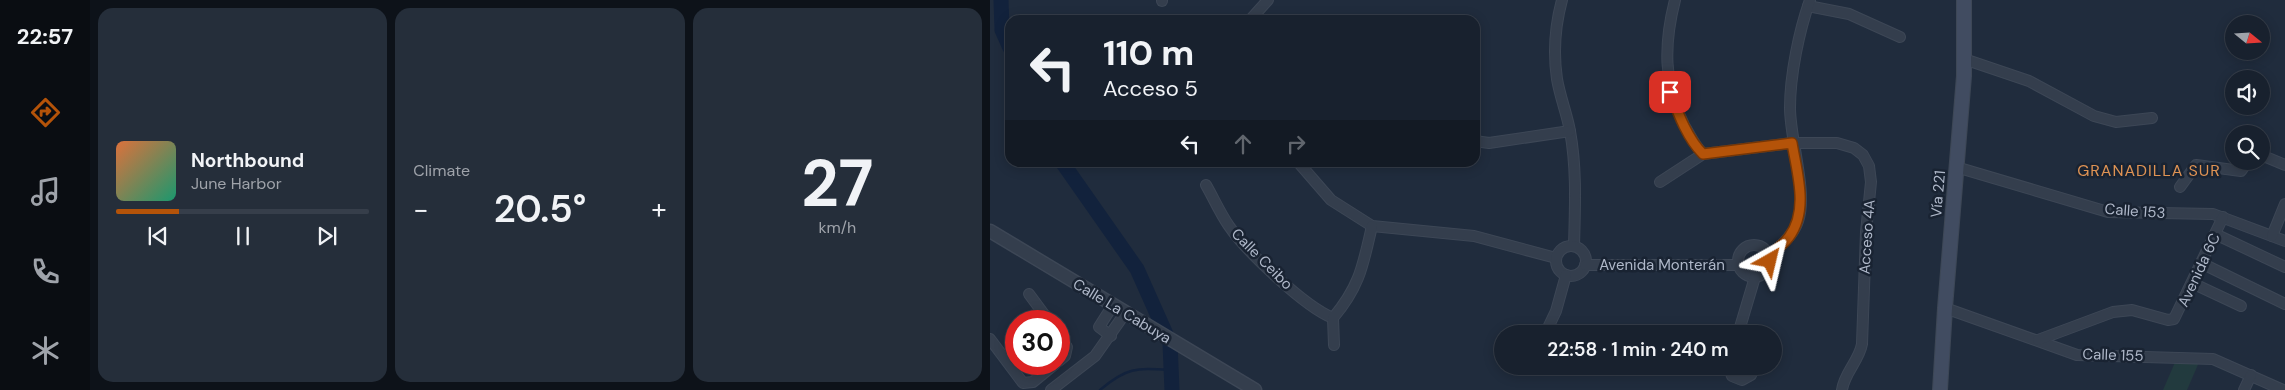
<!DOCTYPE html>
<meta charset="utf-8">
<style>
body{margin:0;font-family:"DM Sans",sans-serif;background:#252e3a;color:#f1f3f6;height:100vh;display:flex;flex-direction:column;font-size:19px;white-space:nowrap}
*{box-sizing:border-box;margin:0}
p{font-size:16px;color:#9fa3aa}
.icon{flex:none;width:28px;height:28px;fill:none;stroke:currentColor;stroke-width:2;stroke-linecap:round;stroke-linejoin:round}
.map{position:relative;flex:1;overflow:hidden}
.details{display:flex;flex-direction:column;gap:8px;padding:8px;background:#0d1219;width:900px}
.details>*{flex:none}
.guide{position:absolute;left:15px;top:15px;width:475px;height:152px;border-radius:15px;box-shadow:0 2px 12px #0003,0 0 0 1px #363e4a;background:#18212e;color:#f1f3f6;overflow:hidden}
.needle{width:32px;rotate:108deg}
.fabs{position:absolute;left:1235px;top:15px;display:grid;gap:10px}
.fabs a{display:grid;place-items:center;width:45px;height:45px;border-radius:50%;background:#18212e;box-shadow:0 2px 12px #0003,0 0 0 1px #363e4a;font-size:25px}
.speed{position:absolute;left:15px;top:310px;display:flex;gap:10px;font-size:25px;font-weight:700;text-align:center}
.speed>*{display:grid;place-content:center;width:65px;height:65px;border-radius:50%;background:#18212e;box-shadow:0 2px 12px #0003,0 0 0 1px #363e4a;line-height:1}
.speed .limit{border:8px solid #d22;background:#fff;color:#111}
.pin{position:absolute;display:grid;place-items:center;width:42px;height:42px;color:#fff;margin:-21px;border-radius:10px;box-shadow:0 2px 8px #0006}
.me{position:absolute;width:55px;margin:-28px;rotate:37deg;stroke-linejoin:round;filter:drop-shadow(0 0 4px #0008)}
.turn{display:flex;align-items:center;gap:18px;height:105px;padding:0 15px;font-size:22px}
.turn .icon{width:65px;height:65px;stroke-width:2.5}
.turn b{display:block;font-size:35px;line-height:42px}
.lanes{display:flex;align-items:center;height:48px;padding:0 15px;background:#0003;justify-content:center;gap:25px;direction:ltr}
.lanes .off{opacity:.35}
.big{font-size:38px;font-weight:600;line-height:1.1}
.details .tile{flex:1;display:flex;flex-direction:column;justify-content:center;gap:8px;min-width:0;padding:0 18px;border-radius:15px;background:#252e3a}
.details .dial{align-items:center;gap:0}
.dial b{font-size:65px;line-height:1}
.song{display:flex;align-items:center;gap:15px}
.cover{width:60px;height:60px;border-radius:8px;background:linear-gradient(135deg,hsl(20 70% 55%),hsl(160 70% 35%))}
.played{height:5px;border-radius:2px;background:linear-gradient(90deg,#b45309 25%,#363e4a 25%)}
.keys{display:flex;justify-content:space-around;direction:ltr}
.heat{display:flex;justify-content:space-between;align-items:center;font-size:28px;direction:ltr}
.details .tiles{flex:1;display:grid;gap:8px;grid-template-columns:repeat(3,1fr)}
.trip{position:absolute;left:504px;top:325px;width:288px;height:50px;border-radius:25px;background:#18212e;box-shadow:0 2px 12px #0003,0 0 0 1px #363e4a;font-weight:600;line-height:50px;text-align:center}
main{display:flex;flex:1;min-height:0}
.dock{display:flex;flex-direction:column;width:90px;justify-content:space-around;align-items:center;background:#0a0d12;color:#9fa3aa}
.dock .icon{width:35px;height:35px}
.dock .current{color:#b45309}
.dock b{font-size:22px;color:#f1f3f6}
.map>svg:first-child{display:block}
.green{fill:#223a3e}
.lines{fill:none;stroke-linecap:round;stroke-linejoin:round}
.stream{stroke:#12223c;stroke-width:2.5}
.river{stroke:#12223c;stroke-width:15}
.minor-casing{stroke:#3d4756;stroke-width:12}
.tertiary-casing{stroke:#3d4756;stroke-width:15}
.secondary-casing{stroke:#3d4756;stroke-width:16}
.minor{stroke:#343e4d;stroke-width:10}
.tertiary{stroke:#343e4d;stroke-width:12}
.secondary{stroke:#414c61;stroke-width:14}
.route-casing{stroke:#753606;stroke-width:12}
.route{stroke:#b45309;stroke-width:9}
.labels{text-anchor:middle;stroke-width:5;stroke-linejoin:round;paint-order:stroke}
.street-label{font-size:15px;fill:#afb8c9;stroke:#192332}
.neighbourhood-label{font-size:16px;letter-spacing:1px;fill:#df9354;stroke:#192332}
</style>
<main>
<nav class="dock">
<b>22:57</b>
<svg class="icon current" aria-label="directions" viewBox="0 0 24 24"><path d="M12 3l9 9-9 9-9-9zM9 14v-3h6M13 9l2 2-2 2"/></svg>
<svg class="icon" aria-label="music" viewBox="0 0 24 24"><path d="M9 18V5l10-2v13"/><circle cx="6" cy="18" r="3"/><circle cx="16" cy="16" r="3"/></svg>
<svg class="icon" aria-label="phone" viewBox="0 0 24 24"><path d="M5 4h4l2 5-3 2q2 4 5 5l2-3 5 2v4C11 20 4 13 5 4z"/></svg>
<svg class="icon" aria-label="climate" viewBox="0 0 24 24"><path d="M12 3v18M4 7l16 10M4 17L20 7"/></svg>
</nav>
<section class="details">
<div class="tiles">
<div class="tile">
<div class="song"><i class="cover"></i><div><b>Northbound</b><p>June Harbor</p></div></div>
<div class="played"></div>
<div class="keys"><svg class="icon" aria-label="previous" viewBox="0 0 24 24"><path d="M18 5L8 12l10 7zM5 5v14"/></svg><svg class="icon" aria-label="pause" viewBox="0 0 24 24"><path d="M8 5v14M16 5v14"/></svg><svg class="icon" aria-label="next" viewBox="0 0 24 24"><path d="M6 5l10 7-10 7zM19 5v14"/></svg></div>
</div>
<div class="tile"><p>Climate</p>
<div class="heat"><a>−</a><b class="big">20.5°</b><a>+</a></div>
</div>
<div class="tile dial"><b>27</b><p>km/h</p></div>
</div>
</section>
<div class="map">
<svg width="1295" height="390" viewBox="0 0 1295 390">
<rect width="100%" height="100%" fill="#202c3d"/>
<path class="green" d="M1186 360H1210L1197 390H1173Z"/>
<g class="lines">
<path class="stream" d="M110 390C137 367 146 368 181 370"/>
<g class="river">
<path d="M11 0 12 30 20 48"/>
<path d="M72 162 147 269 180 343 182 390"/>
</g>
<defs>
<g id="minor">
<path d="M172 0V1"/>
<path d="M572 0C565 26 563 52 567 79 570 97 577 114 580 131 587 169 585 208 584 246"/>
<path d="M685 0C674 43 673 84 694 125 700 135 704 145 713 154"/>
<path d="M818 6 859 14 910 37"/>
<path d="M260 20 278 0"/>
<path d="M974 59 1039 81 1104 116 1126 122 1162 118"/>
<path d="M485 141 499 143 580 131"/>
<path d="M1271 155 1295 165"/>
<path d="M308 162 341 200 382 226 484 236 566 258"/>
<path d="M966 167 1118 212 1223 214 1295 241"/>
<path d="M670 182 713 154 802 143H847L864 148 873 155 879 166 881 182 876 232 872 344C869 361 854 373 852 390"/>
<path d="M216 185C224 199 230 213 239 226 256 251 315 307 343 318"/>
<path d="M1190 187 1206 165 1251 171 1258 161"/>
<path d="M1225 234 1295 267"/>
<path d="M1282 236 1295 204"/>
<circle cx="764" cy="261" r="16"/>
<circle cx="581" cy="261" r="15"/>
<path d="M779 256C790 246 803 236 808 221 818 193 800 140 800 108 800 75 809 31 820 0"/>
<path d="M1211 263 1295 304"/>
<path d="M595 265H749"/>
<path d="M1202 283 1251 306"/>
<path d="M39 294 59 321"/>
<path d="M955 308 1087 355 1223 359 1293 390"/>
<path d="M555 334 566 311 576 275"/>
<path d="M748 334 765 277"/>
<path d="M69 336 77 347 75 356 69 361"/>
<path d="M121 336 109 327 123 305"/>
<path d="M0 339 33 383 43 382 65 364"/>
<path d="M1048 340 1123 312 1142 310 1178 320 1184 319 1233 217"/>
<path d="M344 345 343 318C370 286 373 265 382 226"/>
<path d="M738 366 742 376 752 380 761 375 764 366"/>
<path d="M61 390 105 356 136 312"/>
<path d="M1254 390 1261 375"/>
</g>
<path id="tertiary" d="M0 231 265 390"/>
<path id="secondary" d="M950 390 955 308 974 76V0"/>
</defs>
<use href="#minor" class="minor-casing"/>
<use href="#tertiary" class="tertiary-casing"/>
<use href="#secondary" class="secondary-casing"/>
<use href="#minor" class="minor"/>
<use href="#tertiary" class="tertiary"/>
<use href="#secondary" class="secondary"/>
</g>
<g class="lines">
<defs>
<path id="route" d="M680 92C688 113 697 138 713 154L802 143C807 173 819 210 799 237 794 244 786 250 779 256L780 261"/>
</defs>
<use href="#route" class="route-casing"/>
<use href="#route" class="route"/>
</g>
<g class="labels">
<g class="street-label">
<text transform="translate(948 194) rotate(-85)" y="5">Vía 221</text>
<text transform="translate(1145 211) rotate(4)" y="5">Calle 153</text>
<text transform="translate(877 237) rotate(-86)" y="5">Acceso 4A</text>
<text transform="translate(272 259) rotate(45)" y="5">Calle Ceibo</text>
<text x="672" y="270">Avenida Monterán</text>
<text transform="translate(1209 270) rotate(-65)" y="5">Avenida 6C</text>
<text transform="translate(132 311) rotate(31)" y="5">Calle La Cabuya</text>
<text transform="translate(1123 355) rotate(2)" y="5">Calle 155</text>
</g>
<g class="neighbourhood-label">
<text x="1159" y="176">GRANADILLA SUR</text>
</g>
</g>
</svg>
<div class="fabs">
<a><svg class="needle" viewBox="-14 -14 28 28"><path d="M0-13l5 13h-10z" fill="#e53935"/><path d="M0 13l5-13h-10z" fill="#9fa3aa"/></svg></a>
<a><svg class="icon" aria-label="sound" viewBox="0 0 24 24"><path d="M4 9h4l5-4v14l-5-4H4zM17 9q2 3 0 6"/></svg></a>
<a><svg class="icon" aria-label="search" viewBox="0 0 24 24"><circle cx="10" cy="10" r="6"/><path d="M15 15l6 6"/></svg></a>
</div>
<div class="speed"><div class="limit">30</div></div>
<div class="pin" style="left:680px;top:92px;background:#d93025"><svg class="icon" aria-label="arrive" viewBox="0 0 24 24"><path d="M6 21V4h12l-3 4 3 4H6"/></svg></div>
<svg class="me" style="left:780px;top:261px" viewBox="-20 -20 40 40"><path d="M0-17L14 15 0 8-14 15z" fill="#b45309" stroke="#fff" stroke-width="4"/></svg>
<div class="trip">22:58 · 1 min · 240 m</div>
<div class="guide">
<div class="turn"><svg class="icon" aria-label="left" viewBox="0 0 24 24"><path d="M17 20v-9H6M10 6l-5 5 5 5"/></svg><div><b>110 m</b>Acceso 5</div></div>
<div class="lanes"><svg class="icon" aria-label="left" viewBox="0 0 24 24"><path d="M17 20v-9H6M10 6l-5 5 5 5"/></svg><svg class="icon off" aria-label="ahead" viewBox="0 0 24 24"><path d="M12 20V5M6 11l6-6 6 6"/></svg><svg class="icon off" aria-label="right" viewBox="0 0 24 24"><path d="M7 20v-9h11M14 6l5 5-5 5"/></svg></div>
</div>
</div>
</main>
